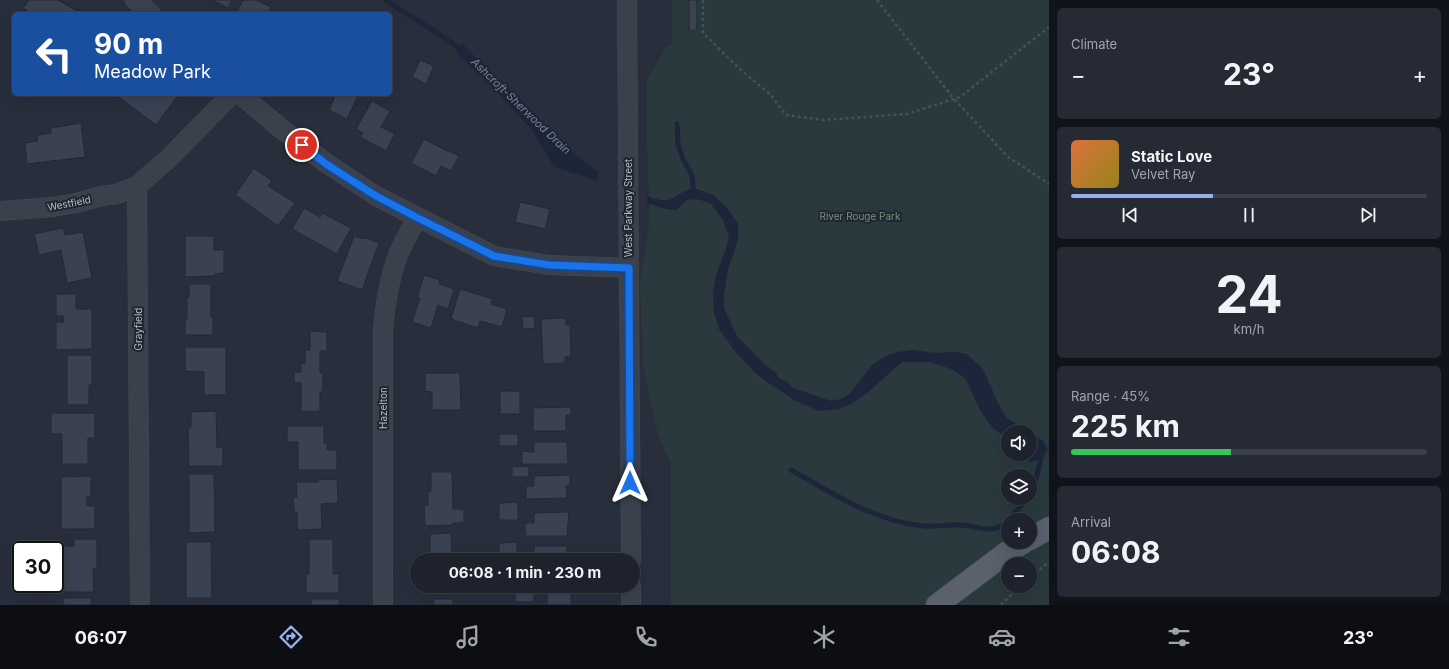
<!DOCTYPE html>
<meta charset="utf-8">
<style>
body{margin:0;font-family:Inter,sans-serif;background:#262a35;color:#f1f3f6;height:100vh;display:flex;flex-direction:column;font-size:15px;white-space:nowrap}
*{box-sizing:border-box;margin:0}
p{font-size:13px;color:#a1a4aa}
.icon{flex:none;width:22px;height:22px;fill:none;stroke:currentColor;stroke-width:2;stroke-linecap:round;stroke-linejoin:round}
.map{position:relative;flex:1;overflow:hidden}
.panel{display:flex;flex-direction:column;gap:8px;padding:8px;background:#101319;width:400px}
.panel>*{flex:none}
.guide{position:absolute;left:12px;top:12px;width:380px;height:84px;border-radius:6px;box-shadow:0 4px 16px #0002,0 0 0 1px #3c3f49;background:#1a4fa0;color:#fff;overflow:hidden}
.buttons{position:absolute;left:1001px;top:425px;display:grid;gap:8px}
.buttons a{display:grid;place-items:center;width:36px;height:36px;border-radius:50%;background:#1e222d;box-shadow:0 4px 16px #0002,0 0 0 1px #3c3f49;font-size:20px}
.speed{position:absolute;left:12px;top:541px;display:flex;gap:8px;font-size:20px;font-weight:700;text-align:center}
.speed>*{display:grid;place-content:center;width:52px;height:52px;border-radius:50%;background:#1e222d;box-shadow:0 4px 16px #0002,0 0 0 1px #3c3f49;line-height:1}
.speed .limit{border:2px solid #111;border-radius:6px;background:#fff;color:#111}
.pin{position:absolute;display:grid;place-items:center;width:34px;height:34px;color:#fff;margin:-17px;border:2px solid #fff;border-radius:50%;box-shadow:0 1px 4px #0007}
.me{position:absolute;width:44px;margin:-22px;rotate:0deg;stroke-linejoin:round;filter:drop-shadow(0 0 3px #0008)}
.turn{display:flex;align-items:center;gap:14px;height:84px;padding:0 16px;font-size:18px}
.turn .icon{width:52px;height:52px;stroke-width:2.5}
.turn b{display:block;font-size:28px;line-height:34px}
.big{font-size:30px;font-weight:700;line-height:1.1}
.panel .widget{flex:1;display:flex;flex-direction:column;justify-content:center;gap:6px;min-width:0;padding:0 14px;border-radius:6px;background:#262a35}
.panel .dial{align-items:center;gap:0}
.dial b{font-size:52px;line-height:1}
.song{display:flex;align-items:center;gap:12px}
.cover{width:48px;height:48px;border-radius:6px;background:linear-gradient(135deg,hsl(20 70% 55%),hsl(50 70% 35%))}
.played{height:4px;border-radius:2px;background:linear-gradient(90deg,#98b0ec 40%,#3c3f49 40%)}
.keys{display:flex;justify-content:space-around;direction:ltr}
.heat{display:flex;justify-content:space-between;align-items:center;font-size:22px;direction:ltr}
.charge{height:6px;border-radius:3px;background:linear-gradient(90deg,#34c759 45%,#3c3f49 0)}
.trip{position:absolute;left:410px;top:553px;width:230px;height:40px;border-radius:20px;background:#1e222d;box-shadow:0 4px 16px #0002,0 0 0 1px #3c3f49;font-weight:700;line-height:40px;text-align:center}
.menu{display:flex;height:64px;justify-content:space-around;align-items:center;background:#0c0e12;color:#a1a4aa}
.menu .icon{width:28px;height:28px}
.menu .selected{color:#98b0ec}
.menu b{font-size:18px;color:#f1f3f6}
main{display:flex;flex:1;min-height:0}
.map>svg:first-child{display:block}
.green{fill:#2a393d;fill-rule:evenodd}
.water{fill:#1c2539}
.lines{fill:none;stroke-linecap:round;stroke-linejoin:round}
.stream{stroke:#1c2539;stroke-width:5}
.building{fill:#3a4252;stroke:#222833}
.minor-casing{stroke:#444a55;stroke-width:20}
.major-casing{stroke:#444a55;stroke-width:23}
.path{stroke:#425255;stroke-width:2.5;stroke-dasharray:3 3;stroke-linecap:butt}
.minor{stroke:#3b414c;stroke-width:19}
.major{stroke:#5a606c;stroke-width:22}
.route-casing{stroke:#114b97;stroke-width:10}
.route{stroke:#1a73e8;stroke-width:7}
.labels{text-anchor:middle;stroke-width:4;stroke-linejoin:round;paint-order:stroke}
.street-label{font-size:10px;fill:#b7bcc7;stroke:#202631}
.park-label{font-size:10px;fill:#71957d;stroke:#202631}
.water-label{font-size:11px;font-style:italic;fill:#7584a2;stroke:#202631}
</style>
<main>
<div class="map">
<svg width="1049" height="605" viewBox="0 0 1049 605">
<rect width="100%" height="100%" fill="#282e3c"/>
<path class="green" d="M672 0H1049V605H671V463L658 436 643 365 640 283 650 218 647 148V79L667 46H672ZM1008 432H1030V454H1008ZM1008 476H1030V498H1008ZM1008 520H1030V542H1008ZM1008 564H1030V586H1008Z"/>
<g class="water">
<path d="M463 44C477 60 494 74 509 89 538 118 565 149 599 172L598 181 554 167 532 130 501 96 456 52Z"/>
<path d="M689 189H697L715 196 728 209 738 224V240L728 269 724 295V309L737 336 762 362 775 372 780 379 788 382 793 388 831 401 841 399 850 393 873 364 886 356 897 352 913 350 934 353 956 352 967 354 983 369 998 403 1007 418 1043 441 1048 450 1041 459 1030 462 1025 454H1030V432H1008V438L992 428 980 410 965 378 951 369 930 362H902L867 393 851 404 839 409 819 411 796 401 767 382 754 372 734 350 719 329 714 312 713 293 716 275 725 252 729 238 723 220 711 204 701 200 694 199 687 200 676 210 666 209 647 203V196C672 205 668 199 689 189Z"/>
</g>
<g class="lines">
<g class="stream">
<path d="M386 0C411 18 439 32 463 51"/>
<path d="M677 124 678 144 683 159 692 175 694 195"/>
<path d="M791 470C834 494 875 522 925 526 937 527 949 524 961 525 973 525 986 532 997 528 1008 524 1020 507 1027 498"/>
<path d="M1030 493C1037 480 1039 467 1042 453"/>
</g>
</g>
<g class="building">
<path d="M29 0H58L82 14H33L23 8Z"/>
<path d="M212 0H232L228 8Z"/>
<path d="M243 0H256L271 7 267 14H236Z"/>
<path d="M689 0H697V28L696 30 693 31H690L689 28Z"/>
<path d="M420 60 434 66 426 84 412 77Z"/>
<path d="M117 94H179L156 125 116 95Z"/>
<path d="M336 94H359L347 119 329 110Z"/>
<path d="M372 101 390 111 381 127 395 134 386 151 360 137 363 133 356 129Z"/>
<path d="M81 123 85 157 27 164 25 143 38 141 37 135 51 133V128Z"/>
<path d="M424 139 449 152V151L459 156 451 171 441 166 436 176 411 163Z"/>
<path d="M254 168 272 181 268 186 295 203 278 226 235 195Z"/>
<path d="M520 202 550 209 545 229 515 222Z"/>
<path d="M304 208 320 217 322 213 351 228 337 254 292 229Z"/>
<path d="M63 228 65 235 83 232 92 278 67 283 61 250 39 255 34 234Z"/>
<path d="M185 236H214V250H224V273L215 274 214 276 185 277Z"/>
<path d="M354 236 363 239V237L379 243 362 290 337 281Z"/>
<path d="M424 275 440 280 439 284 454 289 448 309 438 305 431 328 412 322 420 298H417Z"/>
<path d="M189 284H211V317H213V335H185V320H187V297H189Z"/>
<path d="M460 289 493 299 491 304 507 309 502 327 480 321 478 328 451 319Z"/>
<path d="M56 294H76V309H92V349L56 350V322H64L63 316H56Z"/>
<path d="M534 316 535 328 523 329 522 317Z"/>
<path d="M566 318V325H570L571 356 565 357V363L543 364 541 319Z"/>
<path d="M310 331 327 332V351H320V373H323V392H320V411L301 412V383H294V372H301V363L305 364V350H310Z"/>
<path d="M185 347H226V395H204V372L185 371Z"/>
<path d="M67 355H92V385H89V405H67Z"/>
<path d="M425 373H460L461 410H432V392L425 391Z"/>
<rect x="500" y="391" width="20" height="23"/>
<path d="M571 407V415H566V431H533V408Z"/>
<path d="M216 411 217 448 223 447V466H189L188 428H191V412Z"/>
<path d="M51 413H95V438H88V464H62V434H51Z"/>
<path d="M287 426H324V443H327V450H337V470H298V442H287Z"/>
<rect x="499" y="434" width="19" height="12"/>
<path d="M534 442H567L568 464H522V451L534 452Z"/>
<path d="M529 466V477H512V467Z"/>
<path d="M431 472H452L453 509H464V523H453V525L425 526 424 505H428V491H431Z"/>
<path d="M189 474H214L215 532 189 533Z"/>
<path d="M570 475V485L566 486 567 498 526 499V486H534V476Z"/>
<path d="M91 476V497H87V506H95V529H61V477Z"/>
<path d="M337 479 338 503 321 504 322 529 297 530V512H294L293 497H297L296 482H318V480Z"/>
<path d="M518 502V520H499V503Z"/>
<path d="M564 512H569L567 536H525V523H534V513Z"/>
<path d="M451 533 452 560H430V534Z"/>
<path d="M74 539H97V569H93L94 592H64V572H55V550H53V546H74Z"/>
<path d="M309 539H333V574H339V593H306V574H309Z"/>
<path d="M186 542H211L212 598H186Z"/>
<path d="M517 542V559H499V543Z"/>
<path d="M534 546H567V560H526V555L534 556Z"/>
<path d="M515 586H547V593H534V602H515Z"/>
<rect x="547" y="586" width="24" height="19"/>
<rect x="63" y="598" width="28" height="7"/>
<rect x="311" y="599" width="28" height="6"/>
<path d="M433 599H453V605H434Z"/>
</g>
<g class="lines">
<defs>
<g id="minor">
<path d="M135 0 151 14"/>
<path d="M627 0 631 560"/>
<path d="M240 94 279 127 326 163 376 196 494 256 549 265 629 268"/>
<path d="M137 186 140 605"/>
<path d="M0 211 53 207 76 203 102 196 117 194 137 186 168 159 232 94"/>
<path d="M631 586V605"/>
<path d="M383 605V328C386 300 390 272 402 246 407 236 412 227 417 218"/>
</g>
<g id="major">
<path d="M1030 539 1049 528"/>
<path d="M937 605 1006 553 1024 542"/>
</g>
</defs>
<use href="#minor" class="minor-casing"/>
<use href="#major" class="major-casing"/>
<g class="path">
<path d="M703 0V33L742 71 770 94 786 115 824 120 907 114 960 97 1049 27"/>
<path d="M877 0 954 99 1008 157 1049 184"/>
<path d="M1030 577 1049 562"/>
<path d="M1001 605 1020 586"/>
</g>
<use href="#minor" class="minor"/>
<use href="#major" class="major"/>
</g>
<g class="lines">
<defs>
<path id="route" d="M302 145 326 164 376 196 418 218 494 256 549 265 629 268 630 483"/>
</defs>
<use href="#route" class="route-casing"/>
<use href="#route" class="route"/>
</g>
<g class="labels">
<g class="street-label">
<text transform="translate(69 203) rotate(-11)" y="4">Westfield</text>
<text transform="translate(628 208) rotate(-90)" y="4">West Parkway Street</text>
<text transform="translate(138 329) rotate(-90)" y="4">Grayfield</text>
<text transform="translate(383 408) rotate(-90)" y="4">Hazelton</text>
</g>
<g class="park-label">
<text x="860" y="220">River Rouge Park</text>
</g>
<g class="water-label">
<text transform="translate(521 106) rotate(44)" y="4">Ashcroft-Sherwood Drain</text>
</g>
</g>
</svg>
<div class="buttons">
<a><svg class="icon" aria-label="sound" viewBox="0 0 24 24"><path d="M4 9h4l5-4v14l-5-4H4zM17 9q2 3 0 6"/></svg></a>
<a><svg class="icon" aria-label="layers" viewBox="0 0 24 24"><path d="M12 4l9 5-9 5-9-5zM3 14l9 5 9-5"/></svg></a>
<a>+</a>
<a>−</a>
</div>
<div class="speed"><div class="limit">30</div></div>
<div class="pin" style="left:302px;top:145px;background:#d93025"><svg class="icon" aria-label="arrive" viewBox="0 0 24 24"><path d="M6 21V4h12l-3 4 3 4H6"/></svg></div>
<svg class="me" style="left:630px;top:483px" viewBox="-20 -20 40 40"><path d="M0-17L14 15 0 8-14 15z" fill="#1a73e8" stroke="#fff" stroke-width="4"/></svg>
<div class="trip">06:08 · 1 min · 230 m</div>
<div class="guide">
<div class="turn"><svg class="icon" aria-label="left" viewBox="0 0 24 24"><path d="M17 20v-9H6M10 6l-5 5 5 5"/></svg><div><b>90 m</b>Meadow Park</div></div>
</div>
</div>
<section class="panel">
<div class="widget"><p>Climate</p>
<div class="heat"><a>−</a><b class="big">23°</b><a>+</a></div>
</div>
<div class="widget">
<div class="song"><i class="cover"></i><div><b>Static Love</b><p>Velvet Ray</p></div></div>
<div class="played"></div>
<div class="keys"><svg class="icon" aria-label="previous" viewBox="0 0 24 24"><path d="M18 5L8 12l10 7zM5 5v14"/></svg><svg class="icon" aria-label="pause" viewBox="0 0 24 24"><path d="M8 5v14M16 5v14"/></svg><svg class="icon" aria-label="next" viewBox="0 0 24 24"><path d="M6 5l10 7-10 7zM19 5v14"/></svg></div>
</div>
<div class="widget dial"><b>24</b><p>km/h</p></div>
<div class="widget"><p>Range · 45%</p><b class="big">225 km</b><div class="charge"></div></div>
<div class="widget"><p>Arrival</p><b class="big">06:08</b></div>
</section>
</main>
<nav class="menu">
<b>06:07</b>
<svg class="icon selected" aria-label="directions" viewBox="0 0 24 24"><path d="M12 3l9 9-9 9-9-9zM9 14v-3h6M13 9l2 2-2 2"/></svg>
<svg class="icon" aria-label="music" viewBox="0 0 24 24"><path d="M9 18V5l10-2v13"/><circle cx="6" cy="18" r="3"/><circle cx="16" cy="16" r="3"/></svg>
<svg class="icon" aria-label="phone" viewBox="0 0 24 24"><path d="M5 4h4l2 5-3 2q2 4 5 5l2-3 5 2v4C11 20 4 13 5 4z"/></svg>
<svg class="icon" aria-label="climate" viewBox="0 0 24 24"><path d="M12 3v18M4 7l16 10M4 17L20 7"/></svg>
<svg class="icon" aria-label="car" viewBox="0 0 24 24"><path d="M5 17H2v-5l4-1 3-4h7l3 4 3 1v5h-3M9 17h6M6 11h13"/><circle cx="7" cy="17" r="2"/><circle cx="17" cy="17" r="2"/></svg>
<svg class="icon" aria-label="filters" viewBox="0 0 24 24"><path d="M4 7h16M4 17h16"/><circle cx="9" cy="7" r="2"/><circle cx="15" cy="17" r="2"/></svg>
<b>23°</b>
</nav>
